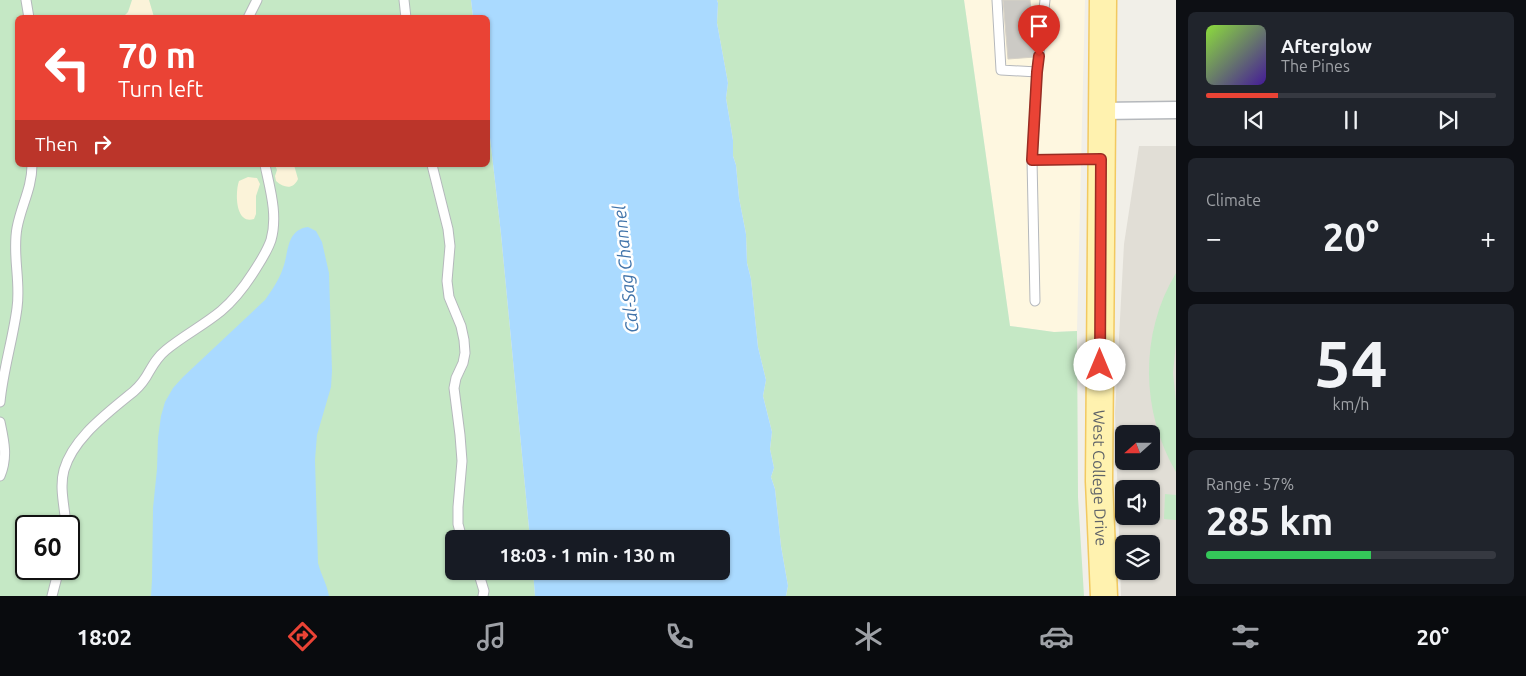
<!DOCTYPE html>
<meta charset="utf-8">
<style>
body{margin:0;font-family:Ubuntu,sans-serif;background:#20242c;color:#f1f3f6;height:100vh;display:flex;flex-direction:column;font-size:19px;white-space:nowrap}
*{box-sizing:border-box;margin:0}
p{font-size:16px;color:#9ea1a6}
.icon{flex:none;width:28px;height:28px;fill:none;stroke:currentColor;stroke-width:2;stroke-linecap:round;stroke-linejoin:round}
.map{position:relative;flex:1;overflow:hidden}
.drawer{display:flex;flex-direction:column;gap:12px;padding:12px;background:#0d0f14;width:350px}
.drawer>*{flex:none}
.guide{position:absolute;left:15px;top:15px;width:475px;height:152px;border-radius:8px;box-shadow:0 1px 4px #0004;background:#ea4335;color:#fff;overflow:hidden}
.needle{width:32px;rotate:249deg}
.controls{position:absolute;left:1115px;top:425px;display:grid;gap:10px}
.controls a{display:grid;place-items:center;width:45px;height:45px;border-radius:8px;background:#171b24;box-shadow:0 1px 4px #0004;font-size:25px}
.speed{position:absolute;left:15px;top:515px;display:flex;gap:10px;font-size:25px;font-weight:700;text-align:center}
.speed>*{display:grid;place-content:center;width:65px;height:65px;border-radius:50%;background:#171b24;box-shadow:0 1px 4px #0004;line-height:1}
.speed .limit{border:2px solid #111;border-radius:8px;background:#fff;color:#111}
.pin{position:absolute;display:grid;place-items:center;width:42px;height:42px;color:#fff;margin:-51px -21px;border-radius:50% 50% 50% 0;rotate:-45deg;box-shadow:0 0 5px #0007}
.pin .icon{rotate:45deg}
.me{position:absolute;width:55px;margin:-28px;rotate:0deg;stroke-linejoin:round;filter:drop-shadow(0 0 4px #0008)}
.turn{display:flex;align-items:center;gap:18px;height:105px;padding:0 20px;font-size:22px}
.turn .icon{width:65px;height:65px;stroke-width:2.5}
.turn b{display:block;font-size:35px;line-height:42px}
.then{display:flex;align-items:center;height:48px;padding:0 20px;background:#0003;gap:10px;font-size:19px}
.big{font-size:38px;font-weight:700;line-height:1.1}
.drawer .widget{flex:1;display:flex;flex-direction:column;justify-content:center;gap:8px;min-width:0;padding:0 18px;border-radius:8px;background:#20242c}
.drawer .dial{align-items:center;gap:0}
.dial b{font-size:65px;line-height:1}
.song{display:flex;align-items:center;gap:15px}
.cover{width:60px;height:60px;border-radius:8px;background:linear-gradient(135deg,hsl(90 70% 55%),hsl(260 70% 35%))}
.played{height:5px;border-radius:2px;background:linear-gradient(90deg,#ea4335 25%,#363941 25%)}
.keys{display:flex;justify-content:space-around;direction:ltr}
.heat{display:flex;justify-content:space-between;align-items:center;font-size:28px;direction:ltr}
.charge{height:8px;border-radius:4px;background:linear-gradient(90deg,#34c759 57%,#363941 0)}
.trip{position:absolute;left:445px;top:530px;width:285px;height:50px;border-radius:8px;background:#171b24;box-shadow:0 1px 4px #0004;font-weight:700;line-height:50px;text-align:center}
.tab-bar{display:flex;height:80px;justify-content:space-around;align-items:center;background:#090b0e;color:#9ea1a6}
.tab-bar .icon{width:35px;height:35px}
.tab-bar .current{color:#ea4335}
.tab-bar b{font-size:22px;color:#f1f3f6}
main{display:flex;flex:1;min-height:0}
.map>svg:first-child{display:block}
.commercial{fill:#fef7e0}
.education{fill:#e1ded6;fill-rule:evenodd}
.green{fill:#c5e8c5;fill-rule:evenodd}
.sand{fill:#fbf3d9}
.water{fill:#aadaff}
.building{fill:#cccac5;stroke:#d6d1c6}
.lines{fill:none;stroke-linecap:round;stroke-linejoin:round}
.service-casing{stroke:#b5b8bc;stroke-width:11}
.minor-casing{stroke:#b5b8bc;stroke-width:19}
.primary-casing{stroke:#f2c960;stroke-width:29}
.service{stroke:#fff;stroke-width:9}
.minor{stroke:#fff;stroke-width:16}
.primary{stroke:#fff2af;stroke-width:26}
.route-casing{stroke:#982c22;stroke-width:12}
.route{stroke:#ea4335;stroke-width:9}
.labels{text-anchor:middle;stroke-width:5;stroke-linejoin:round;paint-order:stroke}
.street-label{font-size:16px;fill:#5f6368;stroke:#fff}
.water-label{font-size:18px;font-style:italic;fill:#4174aa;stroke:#fff}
</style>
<main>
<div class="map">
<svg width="1176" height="596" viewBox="0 0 1176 596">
<rect width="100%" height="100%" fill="#f1efe8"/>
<path class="commercial" d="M964 0H1085L1077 331 1054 332 1010 326Z"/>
<path class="education" d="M1139 146H1176V596H1121L1115 413 1124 244ZM1124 434H1151V461H1124ZM1124 489H1151V516H1124ZM1124 544H1151V571H1124Z"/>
<g class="green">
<path d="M0 0H471L473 17 18 18V165H488V120L501 234 530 539H454V571H533L535 596H0ZM26 526H69V569H26Z"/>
<path d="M717 0H964L1010 326 1054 332 1077 331 1078 497 1084 596H786L788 586 781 546 775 489 771 477 774 468 770 449 772 432 763 396 766 380 758 347 751 279 747 263 746 234 739 198 736 165 733 156V140L726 98 728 83 717 23 718 3Z"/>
<path d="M1176 273V344L1173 373 1176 401V472C1141 412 1139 334 1176 273Z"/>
<path d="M1165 494 1176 495V520L1164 519Z"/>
</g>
<g class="sand">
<path d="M132 0H149L154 17H123L128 12Z"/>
<path d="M275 165H294L298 179C293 190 284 188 276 181L275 176 277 170Z"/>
<path d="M248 177 257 178 260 184 256 196V214L254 219C235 225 235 192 239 181Z"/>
</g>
<g class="water">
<path d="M471 0H717L718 3 717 23 728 83 726 98 733 140V156L736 165 739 198 746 234 747 263 751 279 758 347 766 380 763 396 772 432 770 449 774 468 771 477 775 489 781 546 788 586 786 596H535L533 571H721V539H530L501 234 488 120V18L473 17Z"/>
<path d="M308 227 316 231 322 242 329 273 332 371 331 387 317 435 315 460 318 563C321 575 327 584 329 596H151L152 580 153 508 157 469 158 438 161 416 165 402 173 388 183 377 265 300C272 290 279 280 283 268 289 252 286 230 308 227Z"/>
</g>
<path class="building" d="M1003 0H1030L1035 57 1008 59Z"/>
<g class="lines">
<defs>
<g id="service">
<path d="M26 0 29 18"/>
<path d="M404 0 406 18"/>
<path d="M997 0 1001 70 1037 72"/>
<path d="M248 18 257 0"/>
<path d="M1032 160 1037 72 1045 0"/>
<path d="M432 165 448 229 450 246 447 281 449 297 461 326 464 340 465 353 463 363 456 378 454 388 460 435 462 461 458 507V524L462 539"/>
<path d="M1035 301 1032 160 1098 159"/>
<path d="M0 402C3 370 13 339 17 308 21 281 12 255 17 228 21 206 32 188 32 165"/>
<path d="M0 422C4 441 8 457 0 476"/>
<path d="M66 526C65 508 59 488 64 470 73 439 104 416 128 396 135 391 141 385 146 377 152 367 156 358 166 350 183 336 204 325 221 311 234 300 244 287 253 273 260 262 267 252 271 240 278 215 270 189 265 165"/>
<path d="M478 571 484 591 483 596"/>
<path d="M52 596 59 569"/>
</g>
<path id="minor" d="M1101 111 1176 110"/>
<g id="primary">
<path id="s1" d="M1103 0 1099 481 1104 596"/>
</g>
</defs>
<use href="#service" class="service-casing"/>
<use href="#minor" class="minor-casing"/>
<use href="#primary" class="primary-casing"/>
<use href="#service" class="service"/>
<use href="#minor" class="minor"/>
<use href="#primary" class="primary"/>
</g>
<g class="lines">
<defs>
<path id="route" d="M1039 56 1037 72 1032 160 1101 159 1100 365"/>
</defs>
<use href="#route" class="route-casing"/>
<use href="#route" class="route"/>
</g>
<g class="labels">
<g class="street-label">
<text dy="6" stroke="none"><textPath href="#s1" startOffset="478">West College Drive</textPath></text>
</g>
<g class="water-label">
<text transform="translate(626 269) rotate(-96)" y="6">Cal-Sag Channel</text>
</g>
</g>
</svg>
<div class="controls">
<a><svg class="needle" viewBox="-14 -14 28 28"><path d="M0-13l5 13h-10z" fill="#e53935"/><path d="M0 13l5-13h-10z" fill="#9ea1a6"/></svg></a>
<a><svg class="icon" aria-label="sound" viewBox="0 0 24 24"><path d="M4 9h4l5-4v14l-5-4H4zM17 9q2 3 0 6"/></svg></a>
<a><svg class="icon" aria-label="layers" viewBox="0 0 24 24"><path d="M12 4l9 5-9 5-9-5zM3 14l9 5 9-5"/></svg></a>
</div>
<div class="speed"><div class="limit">60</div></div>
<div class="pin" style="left:1039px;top:56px;background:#d93025"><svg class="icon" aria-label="arrive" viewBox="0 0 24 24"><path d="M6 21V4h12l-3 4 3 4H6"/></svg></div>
<svg class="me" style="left:1100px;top:365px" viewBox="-20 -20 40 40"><circle r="19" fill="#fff"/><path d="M0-13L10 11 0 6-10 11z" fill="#ea4335"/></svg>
<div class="trip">18:03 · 1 min · 130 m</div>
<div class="guide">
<div class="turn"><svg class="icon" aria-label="left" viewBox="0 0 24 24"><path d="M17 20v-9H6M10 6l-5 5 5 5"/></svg><div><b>70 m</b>Turn left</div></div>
<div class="then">Then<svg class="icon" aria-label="right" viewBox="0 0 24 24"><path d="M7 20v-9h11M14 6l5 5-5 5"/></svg></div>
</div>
</div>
<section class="drawer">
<div class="widget">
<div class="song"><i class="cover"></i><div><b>Afterglow</b><p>The Pines</p></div></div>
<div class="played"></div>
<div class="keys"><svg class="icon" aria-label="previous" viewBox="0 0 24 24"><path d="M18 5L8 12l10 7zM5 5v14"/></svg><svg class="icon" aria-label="pause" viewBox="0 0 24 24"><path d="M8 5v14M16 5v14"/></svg><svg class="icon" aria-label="next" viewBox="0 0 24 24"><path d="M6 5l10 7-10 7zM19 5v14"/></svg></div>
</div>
<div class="widget"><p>Climate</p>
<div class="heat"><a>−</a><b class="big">20°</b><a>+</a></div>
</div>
<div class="widget dial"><b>54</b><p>km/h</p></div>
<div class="widget"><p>Range · 57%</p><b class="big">285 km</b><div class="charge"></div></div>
</section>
</main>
<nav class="tab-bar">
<b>18:02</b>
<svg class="icon current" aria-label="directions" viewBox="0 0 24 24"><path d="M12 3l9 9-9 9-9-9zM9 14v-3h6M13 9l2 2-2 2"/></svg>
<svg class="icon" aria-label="music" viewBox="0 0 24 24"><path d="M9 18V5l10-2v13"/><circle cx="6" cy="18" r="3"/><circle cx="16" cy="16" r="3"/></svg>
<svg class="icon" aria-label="phone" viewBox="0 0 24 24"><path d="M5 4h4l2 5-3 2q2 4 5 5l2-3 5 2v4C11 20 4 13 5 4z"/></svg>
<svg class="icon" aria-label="climate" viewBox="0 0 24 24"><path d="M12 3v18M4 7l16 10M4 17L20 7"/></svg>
<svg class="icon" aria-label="car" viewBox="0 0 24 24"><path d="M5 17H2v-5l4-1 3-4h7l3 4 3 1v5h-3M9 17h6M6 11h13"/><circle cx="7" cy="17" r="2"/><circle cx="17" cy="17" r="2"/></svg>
<svg class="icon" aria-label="filters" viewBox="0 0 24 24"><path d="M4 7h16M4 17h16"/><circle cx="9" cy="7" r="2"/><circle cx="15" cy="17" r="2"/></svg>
<b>20°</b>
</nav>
